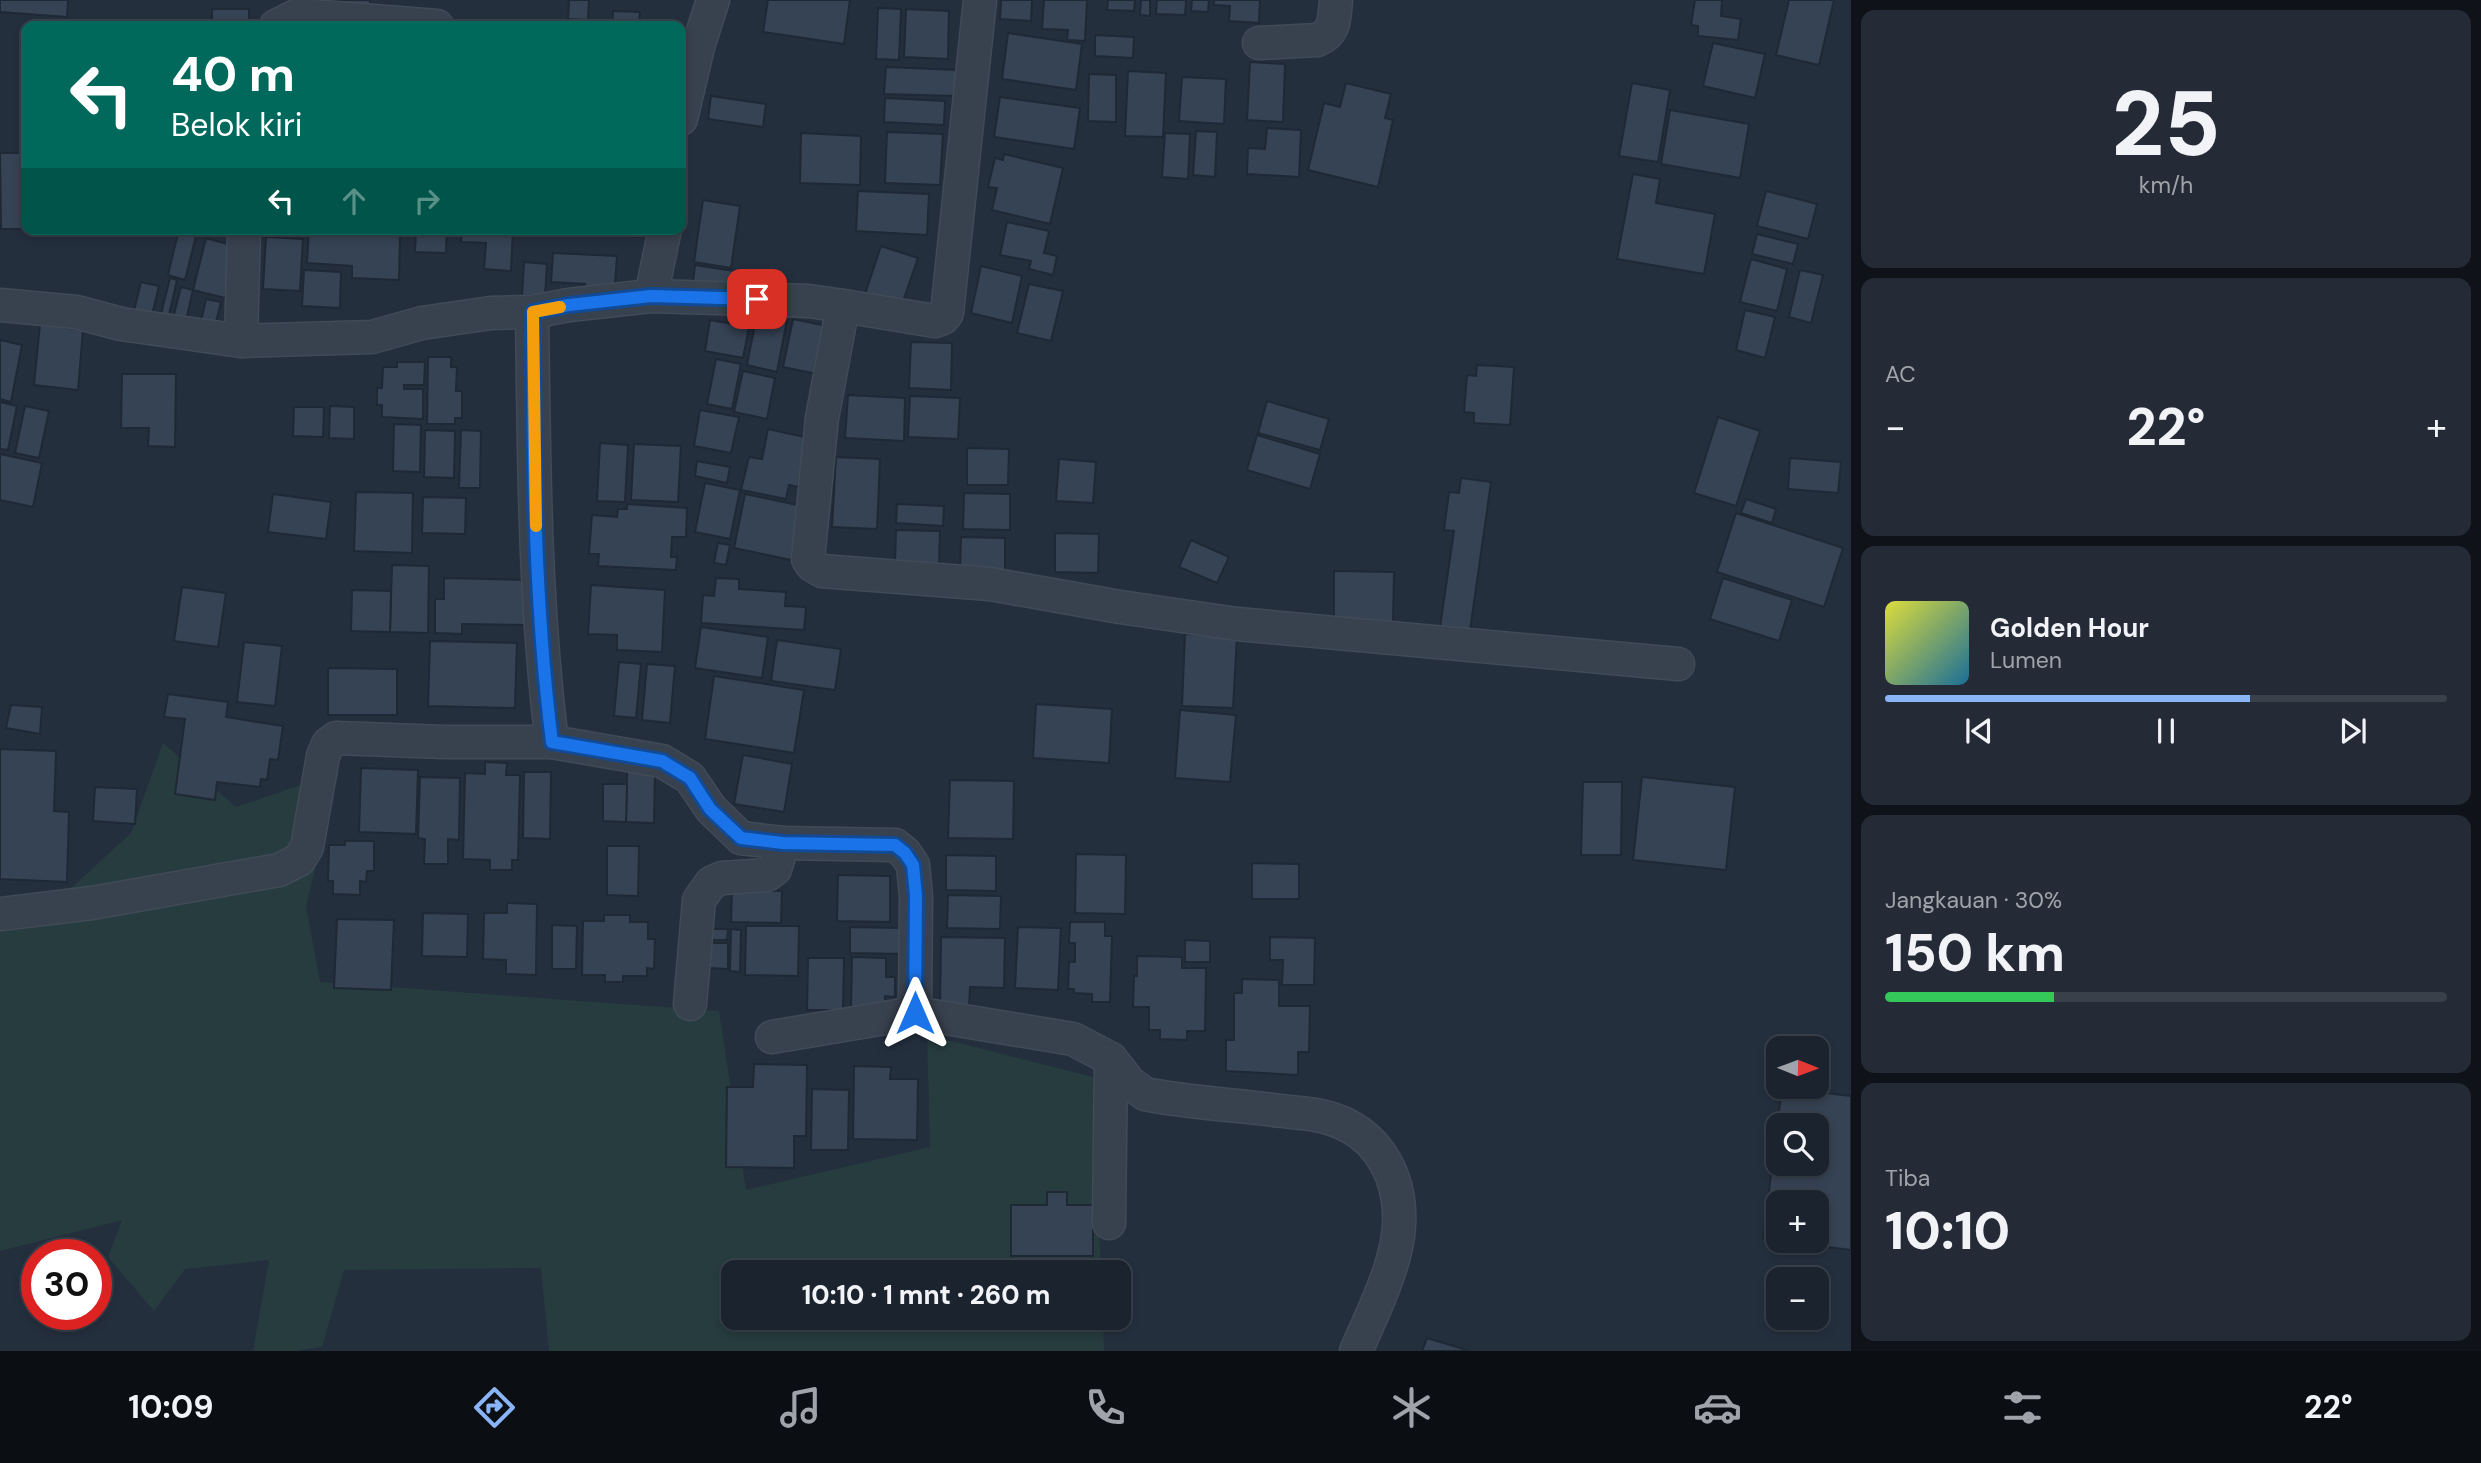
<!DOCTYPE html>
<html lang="id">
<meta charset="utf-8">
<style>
body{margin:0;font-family:"DM Sans",sans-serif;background:#242b36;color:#f1f3f6;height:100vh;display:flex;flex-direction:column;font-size:26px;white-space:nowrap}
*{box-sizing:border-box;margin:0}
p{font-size:23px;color:#a0a4aa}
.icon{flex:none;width:38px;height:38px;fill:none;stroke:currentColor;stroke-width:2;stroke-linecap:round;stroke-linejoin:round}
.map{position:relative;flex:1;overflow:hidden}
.drawer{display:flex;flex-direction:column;gap:10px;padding:10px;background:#0f1319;width:630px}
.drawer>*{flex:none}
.top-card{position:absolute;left:21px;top:21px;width:665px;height:214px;border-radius:14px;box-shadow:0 4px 10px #0003,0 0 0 2px #39404a;background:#00695c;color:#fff;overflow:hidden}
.needle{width:46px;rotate:91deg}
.controls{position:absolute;left:1766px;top:1036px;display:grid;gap:14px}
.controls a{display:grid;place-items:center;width:63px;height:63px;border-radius:14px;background:#1b232e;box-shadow:0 4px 10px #0003,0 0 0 2px #39404a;font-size:35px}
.speed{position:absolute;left:21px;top:1239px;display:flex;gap:14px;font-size:35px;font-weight:700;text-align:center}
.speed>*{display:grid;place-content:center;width:91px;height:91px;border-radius:50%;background:#1b232e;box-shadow:0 4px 10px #0003,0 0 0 2px #39404a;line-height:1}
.speed .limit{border:10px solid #d22;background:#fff;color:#111}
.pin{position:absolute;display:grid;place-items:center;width:60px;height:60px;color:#fff;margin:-30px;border-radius:14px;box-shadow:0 4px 10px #0006}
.me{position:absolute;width:77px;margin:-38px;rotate:0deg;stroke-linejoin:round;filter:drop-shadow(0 0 5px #0008)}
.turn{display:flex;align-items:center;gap:24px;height:147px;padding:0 35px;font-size:32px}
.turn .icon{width:91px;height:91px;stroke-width:2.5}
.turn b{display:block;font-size:49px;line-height:60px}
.lanes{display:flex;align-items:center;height:66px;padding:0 35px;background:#0003;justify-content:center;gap:35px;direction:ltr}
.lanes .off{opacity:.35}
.big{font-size:52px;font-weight:800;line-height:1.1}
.drawer .widget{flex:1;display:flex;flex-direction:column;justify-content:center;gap:10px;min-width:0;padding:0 24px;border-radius:14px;background:#242b36}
.drawer .dial{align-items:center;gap:0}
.dial b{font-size:91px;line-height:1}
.song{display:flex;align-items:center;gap:21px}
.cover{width:84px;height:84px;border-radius:10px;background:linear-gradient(135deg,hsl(60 70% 55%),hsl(200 70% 35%))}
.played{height:7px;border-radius:4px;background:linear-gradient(90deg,#8ab4f8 65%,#39404a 65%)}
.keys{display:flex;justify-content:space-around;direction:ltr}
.heat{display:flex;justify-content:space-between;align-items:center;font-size:38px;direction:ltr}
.charge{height:10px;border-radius:5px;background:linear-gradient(90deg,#34c759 30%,#39404a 0)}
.trip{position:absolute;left:721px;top:1260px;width:410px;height:70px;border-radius:14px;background:#1b232e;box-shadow:0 4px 10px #0003,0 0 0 2px #39404a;font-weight:800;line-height:70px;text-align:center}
.tab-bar{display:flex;height:112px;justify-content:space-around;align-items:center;background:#0b0e12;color:#a0a4aa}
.tab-bar .icon{width:49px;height:49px}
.tab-bar .active{color:#8ab4f8}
.tab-bar b{font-size:32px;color:#f1f3f6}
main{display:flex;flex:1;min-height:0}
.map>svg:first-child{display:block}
.green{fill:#263c3f}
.building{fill:#364354;stroke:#1f2835;stroke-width:2;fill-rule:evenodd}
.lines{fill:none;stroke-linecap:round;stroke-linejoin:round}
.street-casing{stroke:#414a57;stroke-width:35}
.street{stroke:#38414e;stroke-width:32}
.route-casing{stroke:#114b97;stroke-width:18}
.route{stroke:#1a73e8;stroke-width:12}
.slow{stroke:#f59e0b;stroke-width:12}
</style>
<main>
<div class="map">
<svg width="1851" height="1351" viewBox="0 0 1851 1351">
<rect width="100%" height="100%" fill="#242f3e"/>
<path class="green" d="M163 743 236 807 339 772 306 906 320 982 719 1011 746 1190 930 1147 927 1035 1093 1077 1101 1272H733V1318H1103L1104 1351H549L541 1268 344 1270 322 1347 295 1351H253L269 1260 185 1269 154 1311 108 1257 122 1220 0 1251V912L67 892 131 833Z"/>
<g class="building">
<path d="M0 0H68L67 17 0 12Z"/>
<path d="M321 0H370V7L321 4Z"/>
<path d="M569 0H589L588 20 568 19Z"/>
<path d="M768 0H850L844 44 763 32Z"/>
<path d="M1001 0H1032L1031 21 1000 19Z"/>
<path d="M1044 0H1087L1085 41 1067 40 1068 30 1042 29Z"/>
<path d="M1108 0H1135L1134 11 1107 10Z"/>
<path d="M1141 0H1150V16L1140 15Z"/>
<path d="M1157 0H1186L1185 15 1156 14Z"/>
<path d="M1192 0H1209L1208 12 1191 11Z"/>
<path d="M1214 0H1260L1259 23 1229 21 1230 6 1214 5Z"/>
<path d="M1695 0H1722L1721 16 1741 19 1738 40 1698 36V26L1691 25Z"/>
<path d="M1789 0H1834L1819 65 1776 55Z"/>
<path d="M878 8 901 9 899 60 876 59Z"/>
<path d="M212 9H249V25L212 24Z"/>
<path d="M906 9 949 11 948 59 904 57Z"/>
<path d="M613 11 640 12 639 26H612Z"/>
<path d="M1008 33 1082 44 1076 90 1002 79Z"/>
<path d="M1095 35 1134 37 1133 58 1095 56Z"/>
<path d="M1713 43 1765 54 1755 98 1703 86Z"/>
<path d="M1250 62 1285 64 1283 122 1247 120Z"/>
<path d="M886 67 958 70 957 96 884 94Z"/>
<path d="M1128 71 1166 73 1163 137 1125 136Z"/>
<path d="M1089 74 1116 75V122L1088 121Z"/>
<path d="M1182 77 1226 79 1224 124 1179 121Z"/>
<path d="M1346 83 1391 94 1385 118 1393 120 1378 187 1308 170 1324 103 1340 107Z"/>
<path d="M1632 83 1670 90 1658 162 1619 156Z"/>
<path d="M711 96 766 104 763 127 708 119Z"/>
<path d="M1000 97 1080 108 1074 149 994 137Z"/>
<path d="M885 98 945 101 944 125 884 122Z"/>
<path d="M1670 110 1749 124 1740 178 1661 164Z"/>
<path d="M1267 128 1301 130 1299 177 1247 174 1248 148 1265 149Z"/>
<path d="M1196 131 1217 132 1215 177 1193 175Z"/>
<path d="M887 132 943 134 940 185 885 183Z"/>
<path d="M801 133 861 136 860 185 800 183Z"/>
<path d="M1165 133 1190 134 1188 179 1162 177Z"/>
<path d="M0 153H26V229H1Z"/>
<path d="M1004 154 1063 168 1050 224 992 210 997 188 988 187 995 158 1003 160Z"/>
<path d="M1633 174 1660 179 1656 203 1715 214 1704 274 1617 259Z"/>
<path d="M858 191 929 194 927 235 856 231Z"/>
<path d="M1766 191 1817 204 1808 239 1757 226Z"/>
<path d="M703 200 740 206 731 268 694 262Z"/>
<path d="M1007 222 1049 231 1044 253 1057 256 1053 275 1029 269 1031 261 1000 255Z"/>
<path d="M179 229 197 232 185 280 168 275Z"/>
<path d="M309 229H357L356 234 400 236 399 280 352 278V266L307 263Z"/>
<path d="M416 229H447L446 253 415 252Z"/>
<path d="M462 229H513L511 271 484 269 486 243 461 242Z"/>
<path d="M564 229H649V237L563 233Z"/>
<path d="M1757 234 1798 244 1793 264 1752 254Z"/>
<path d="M266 237 303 239 300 291 263 289Z"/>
<path d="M206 238 238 247 225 298 193 290Z"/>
<path d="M881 246 918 258 901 307 865 294Z"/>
<path d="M553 253 617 256 615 285H604L603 295 584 294 585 284 551 282Z"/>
<path d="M1751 259 1787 269 1777 311 1740 302Z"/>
<path d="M524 262 547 264 545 296H522Z"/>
<path d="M695 265 734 271 730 297 692 291Z"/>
<path d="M981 266 1022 276 1012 323 971 313Z"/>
<path d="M304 270 341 272 340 308 302 306Z"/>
<path d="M1800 270 1823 275 1811 323 1789 317Z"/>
<path d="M170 278 177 280 169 315 161 314Z"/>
<path d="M141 282 159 286 152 315 134 311Z"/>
<path d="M1029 284 1063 291 1051 341 1017 333Z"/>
<path d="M181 287 193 290 184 329 171 326Z"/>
<path d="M206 299 221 302 213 334 199 330Z"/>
<path d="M1745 310 1775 317 1765 358 1736 350Z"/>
<path d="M757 314 787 320 777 372 747 365Z"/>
<path d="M793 319 827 326 817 374 783 367Z"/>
<path d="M710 320 749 327 743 358 705 351Z"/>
<path d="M40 324 83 330 78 390 34 385Z"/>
<path d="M0 340 22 345 11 402 0 399Z"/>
<path d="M911 342 952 343 951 390 909 388Z"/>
<path d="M428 357H451V367H457L456 391H462V418H455V424H427Z"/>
<path d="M716 359 741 364 732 409 707 404Z"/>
<path d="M397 362H425L424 385H404V389H423V419L382 417V405H377V388H382L383 367H397Z"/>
<path d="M1477 365 1514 367 1510 425 1474 423V413L1464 412 1467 375 1476 376Z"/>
<path d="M743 371 775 378 767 419 734 412Z"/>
<path d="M122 374H176L175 447 148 446 149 428H121Z"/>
<path d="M848 395 905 398 904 441 845 438Z"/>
<path d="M910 396 960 398 958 439 908 437Z"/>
<path d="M1267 401 1329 419 1320 450 1258 433Z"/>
<path d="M0 402 17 406 8 450 0 449Z"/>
<path d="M25 406 49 411 39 458 15 453Z"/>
<path d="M330 406 354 407V439L329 438Z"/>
<path d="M294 407H324L323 437 293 436Z"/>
<path d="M700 410 739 417 731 453 694 446Z"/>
<path d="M1718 417 1760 431 1736 506 1694 493Z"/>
<path d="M394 424 421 425 420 472 393 471Z"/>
<path d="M768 429 809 438 798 487 789 485 786 499 741 490 749 457 762 459Z"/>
<path d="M425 430 455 431 454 478 424 477Z"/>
<path d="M461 430 481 431 480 488H459Z"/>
<path d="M1257 435 1320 454 1310 489 1247 470Z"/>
<path d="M600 443 628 445 625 502 597 501Z"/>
<path d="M634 444 681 446 678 502 631 500Z"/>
<path d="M967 448 1009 449 1008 485H967Z"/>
<path d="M0 454 42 463 33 507 0 500Z"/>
<path d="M836 457 880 459 877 529 832 527Z"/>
<path d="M1790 458 1841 462 1838 493 1788 489Z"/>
<path d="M1059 459 1096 462 1093 503 1056 501Z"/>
<path d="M697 461 730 467 727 483 695 476Z"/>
<path d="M1461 478 1491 482 1470 631 1440 627 1454 531 1444 530 1449 492 1459 493Z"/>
<path d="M705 483 740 490 730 539 695 532Z"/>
<path d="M356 492 413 493 412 553 354 551Z"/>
<path d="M964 493 1010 494V530L963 529Z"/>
<path d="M273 494 331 502 326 539 268 532Z"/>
<path d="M745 494 802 506 791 560 734 548Z"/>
<path d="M423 497 466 498 465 534 422 533Z"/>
<path d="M1746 499 1776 509 1772 523 1741 513Z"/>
<path d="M627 504 687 508 686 537H672L671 557H677L676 570 598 566 599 554H589L592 515 617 517 618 509H627Z"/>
<path d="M897 504 944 506 943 526 896 523Z"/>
<path d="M1736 513 1843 548 1824 607 1717 572Z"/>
<path d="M896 530 940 531 939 565 895 563Z"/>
<path d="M1055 533 1099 534 1098 573 1055 572Z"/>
<path d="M961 537 1005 538V575L960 574Z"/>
<path d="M1191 540 1229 557 1217 583 1179 567Z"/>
<path d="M718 543 730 545 726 565 714 563Z"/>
<path d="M392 565 429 566 428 633 390 632Z"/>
<path d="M1334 571 1394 572 1393 622 1334 621Z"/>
<path d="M444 578 526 580 525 625 462 624V634L435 633V599H444Z"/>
<path d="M716 578 739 579V589L786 592 785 606 806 607 804 630 701 623 703 595 714 596Z"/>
<path d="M1723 578 1792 600 1779 641 1710 619Z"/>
<path d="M591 585 665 590 662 652 617 650V635L588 634Z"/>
<path d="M182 587 226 593 218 647 174 641Z"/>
<path d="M352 590 391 591 390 632 351 631Z"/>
<path d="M701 627 768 637 762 678 695 668Z"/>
<path d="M1185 634 1237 636 1233 708 1182 706Z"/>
<path d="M777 640 841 649 835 690 771 681Z"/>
<path d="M430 641 517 643 515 708 428 706Z"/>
<path d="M244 642 282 646 275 706 237 702Z"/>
<path d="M619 662 641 664 636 718 614 716Z"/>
<path d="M647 664 675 666 670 723 642 720Z"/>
<path d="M328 668 397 669V715H328Z"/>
<path d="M714 676 804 690 794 753 705 739Z"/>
<path d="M168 694 228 702 226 717 283 726 278 760 270 759 267 780 261 779 260 787 217 782 215 800 175 794 185 719 164 717Z"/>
<path d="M1036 704 1112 709 1109 763 1033 758Z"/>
<path d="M11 705 42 707 40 734 6 728Z"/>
<path d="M1180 710 1236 715 1230 782 1175 778Z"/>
<path d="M0 749 56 751 54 811 69 812 67 882 0 879Z"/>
<path d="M743 755 792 764 784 812 734 804Z"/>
<path d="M485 762 507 763 506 775H520L518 860H512V870H490V860L463 859 465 773 485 774Z"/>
<path d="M361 768 418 770 416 834 359 832Z"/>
<path d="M524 772H551L550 839 523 838Z"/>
<path d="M627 772H655L654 823 626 822Z"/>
<path d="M420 777 460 778 459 840 448 839V864H424L425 839 418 838Z"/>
<path d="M1642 777 1735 787 1726 870 1633 860Z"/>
<path d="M950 780 1014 781 1013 839 948 838Z"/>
<path d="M1583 782H1622L1621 855H1581Z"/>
<path d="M603 784H627L626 822 603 821Z"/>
<path d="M95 787 137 789 135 824 93 821Z"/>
<path d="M345 841H374V871H367L366 882 360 881V895L333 894V881H328L329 845H345Z"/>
<path d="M607 846H639L638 896 607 895Z"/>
<path d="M1076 854 1126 855 1125 914 1075 913Z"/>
<path d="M946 855 996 856V891L946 890Z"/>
<path d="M1252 863 1299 864V899H1252Z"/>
<path d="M838 875 890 876V922L837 921Z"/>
<path d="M732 890 782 891 781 923 731 922Z"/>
<path d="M948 895 1001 896 1000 929 947 928Z"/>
<path d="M507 903 537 904 536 975 506 974V960L483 959 484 913H507Z"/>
<path d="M423 913 468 914 467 957 422 956Z"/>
<path d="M604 915H630V922H648V939H655L654 969 647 968V976H623V982H605V975H582L583 921H604Z"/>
<path d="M337 919 394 920 391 990 334 988Z"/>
<path d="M1070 922H1105V936H1112L1110 1002H1092V994L1074 993V989H1068L1069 962H1075V943H1069Z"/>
<path d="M552 925 577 926 576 969H552Z"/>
<path d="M746 926H799L798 976 745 975Z"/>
<path d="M850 927 903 928V954L850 953Z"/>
<path d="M1018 927 1061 928 1058 990 1015 988Z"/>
<path d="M707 929H728L727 940H707Z"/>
<path d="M731 929 741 930 740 972 730 971Z"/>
<path d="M941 937 1005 938 1004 988 970 987 969 1008H940Z"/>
<path d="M1270 937 1315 938 1314 985H1282L1283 960H1270Z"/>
<path d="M1185 940 1210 941V962H1185Z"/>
<path d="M708 943H728V969L708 968Z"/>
<path d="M1137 956 1182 957V968H1206L1205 1031H1187V1040L1160 1039V1030H1149V1007H1133L1134 976H1137Z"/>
<path d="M852 957 886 958V977H895V997L885 996V1009L851 1008Z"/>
<path d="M808 958H844L843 1010H807Z"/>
<path d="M1242 979 1279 980V1006H1310L1309 1052H1298V1075L1226 1071V1040H1234V993H1242Z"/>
<path d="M754 1064 807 1065 806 1136H794V1168L726 1167 727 1087H753Z"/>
<path d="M854 1066 891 1067 890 1079H918L917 1140 853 1139Z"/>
<path d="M1782 1088 1851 1096V1250L1780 1241H1816V1202H1778V1241L1763 1239ZM1778 1125H1816V1164H1778Z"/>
<path d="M812 1089 849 1090 848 1150H811Z"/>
<path d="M1047 1192H1067V1205H1093V1256H1011V1205H1047Z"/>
<path d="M1427 1338 1470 1351H1422Z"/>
</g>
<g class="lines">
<defs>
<g id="street">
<path d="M276 26 298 15 437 26"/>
<path d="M1259 43 1317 40C1336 33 1334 18 1336 0"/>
<path d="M681 119 698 47 713 0"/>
<path d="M651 296 809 301 843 306 822 418 808 559 812 565 822 571 990 584 1120 607 1237 624 1678 664"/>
<path d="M0 305 76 312 121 324 241 341 372 337 422 323 491 313 532 312 569 305 651 296 665 229"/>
<path d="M843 306 935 321 943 318 947 313 980 0"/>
<path d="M532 312C534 455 534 600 552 742L662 761 690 778 711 809 741 838 783 843 895 845 905 853 913 865 916 896 915 1013 1073 1039 1111 1059 1130 1083 1145 1094C1190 1103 1237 1105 1282 1111 1296 1113 1311 1113 1325 1117 1380 1131 1405 1181 1398 1236 1393 1272 1371 1317 1356 1351"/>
<path d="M241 341 244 229"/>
<path d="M0 914 92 903 279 870 299 860 307 847 323 756 328 744 336 738 445 742H552"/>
<path d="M690 1004 699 900 711 883 722 878 767 875 775 869 783 843"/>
<path d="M772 1037 915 1013"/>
<path d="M1109 1223 1111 1059"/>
</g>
</defs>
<use href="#street" class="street-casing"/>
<use href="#street" class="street"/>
</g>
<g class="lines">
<defs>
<path id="route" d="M757 299 651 296 569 305 533 312C533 455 534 600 552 742L662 761 690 778 710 809 741 838 783 843 895 845 905 853 913 865 916 896 915 1013"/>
</defs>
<use href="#route" class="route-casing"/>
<use href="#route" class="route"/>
<path class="slow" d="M536 526 533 312 560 307"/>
</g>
</svg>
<div class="controls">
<a><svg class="needle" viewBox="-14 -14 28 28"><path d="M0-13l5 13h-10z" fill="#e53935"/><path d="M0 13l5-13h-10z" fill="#a0a4aa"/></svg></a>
<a><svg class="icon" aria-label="search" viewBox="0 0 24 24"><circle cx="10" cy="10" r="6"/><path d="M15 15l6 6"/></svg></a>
<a>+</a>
<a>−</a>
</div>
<div class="speed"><div class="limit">30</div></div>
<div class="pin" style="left:757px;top:299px;background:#d93025"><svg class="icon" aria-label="arrive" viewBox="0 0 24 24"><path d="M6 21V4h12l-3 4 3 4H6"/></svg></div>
<svg class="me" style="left:915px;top:1013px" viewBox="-20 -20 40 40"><path d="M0-17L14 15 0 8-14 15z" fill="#1a73e8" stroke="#fff" stroke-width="4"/></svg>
<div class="trip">10:10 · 1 mnt · 260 m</div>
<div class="top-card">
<div class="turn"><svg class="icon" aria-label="left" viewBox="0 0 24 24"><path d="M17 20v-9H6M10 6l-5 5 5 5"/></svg><div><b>40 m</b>Belok kiri</div></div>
<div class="lanes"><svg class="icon" aria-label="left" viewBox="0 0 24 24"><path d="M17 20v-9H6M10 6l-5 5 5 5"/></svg><svg class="icon off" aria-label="ahead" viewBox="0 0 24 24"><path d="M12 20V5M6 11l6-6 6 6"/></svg><svg class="icon off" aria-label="right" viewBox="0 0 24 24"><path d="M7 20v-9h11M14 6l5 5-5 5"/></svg></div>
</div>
</div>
<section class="drawer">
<div class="widget dial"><b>25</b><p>km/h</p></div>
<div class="widget"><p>AC</p>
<div class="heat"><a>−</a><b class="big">22°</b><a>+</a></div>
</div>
<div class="widget">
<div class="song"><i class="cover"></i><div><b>Golden Hour</b><p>Lumen</p></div></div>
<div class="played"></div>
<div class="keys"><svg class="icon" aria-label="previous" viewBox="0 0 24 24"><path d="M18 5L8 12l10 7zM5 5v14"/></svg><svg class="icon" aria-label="pause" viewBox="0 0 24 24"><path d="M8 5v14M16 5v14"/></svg><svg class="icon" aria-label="next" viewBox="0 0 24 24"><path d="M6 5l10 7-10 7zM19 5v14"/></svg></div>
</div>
<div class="widget"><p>Jangkauan · 30%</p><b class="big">150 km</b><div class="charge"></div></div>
<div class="widget"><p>Tiba</p><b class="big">10:10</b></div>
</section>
</main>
<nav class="tab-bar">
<b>10:09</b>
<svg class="icon active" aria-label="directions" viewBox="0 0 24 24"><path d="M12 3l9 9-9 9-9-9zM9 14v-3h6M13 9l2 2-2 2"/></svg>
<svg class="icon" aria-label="music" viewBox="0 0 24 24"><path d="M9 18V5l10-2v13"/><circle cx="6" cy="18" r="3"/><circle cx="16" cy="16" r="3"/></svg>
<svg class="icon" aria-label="phone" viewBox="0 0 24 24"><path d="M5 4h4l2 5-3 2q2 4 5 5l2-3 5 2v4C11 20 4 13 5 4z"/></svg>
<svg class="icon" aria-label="climate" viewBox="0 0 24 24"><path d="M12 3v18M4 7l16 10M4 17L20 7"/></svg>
<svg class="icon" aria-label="car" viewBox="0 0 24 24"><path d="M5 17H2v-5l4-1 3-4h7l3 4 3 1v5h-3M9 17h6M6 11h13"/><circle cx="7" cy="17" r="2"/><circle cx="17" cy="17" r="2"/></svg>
<svg class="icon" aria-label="filters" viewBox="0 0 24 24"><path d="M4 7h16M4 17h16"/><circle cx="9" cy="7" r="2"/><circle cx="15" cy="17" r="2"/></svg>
<b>22°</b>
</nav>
